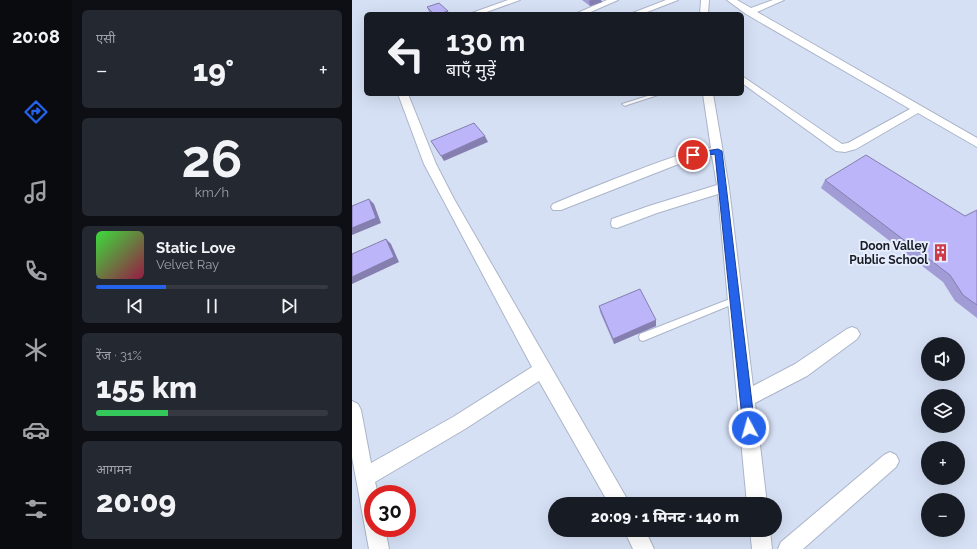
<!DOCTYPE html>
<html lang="hi">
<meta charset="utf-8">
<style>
body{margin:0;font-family:Raleway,"Noto Sans Devanagari",sans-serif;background:#242831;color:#f1f3f6;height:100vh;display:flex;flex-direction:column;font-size:15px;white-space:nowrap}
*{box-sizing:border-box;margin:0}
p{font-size:13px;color:#9ea1a6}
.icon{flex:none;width:22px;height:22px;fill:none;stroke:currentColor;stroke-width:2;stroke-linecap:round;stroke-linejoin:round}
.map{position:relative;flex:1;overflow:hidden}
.sheet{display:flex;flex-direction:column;gap:10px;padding:10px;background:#0d0f14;width:280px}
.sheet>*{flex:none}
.hud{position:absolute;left:12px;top:12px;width:380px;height:84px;border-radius:6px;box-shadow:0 4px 16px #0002;background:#171b24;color:#f1f3f6;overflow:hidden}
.fabs{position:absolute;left:569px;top:337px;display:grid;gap:8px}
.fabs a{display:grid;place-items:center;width:44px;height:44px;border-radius:50%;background:#171b24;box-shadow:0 4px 16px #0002;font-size:20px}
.speed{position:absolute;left:12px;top:485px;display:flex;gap:8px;font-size:20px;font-weight:700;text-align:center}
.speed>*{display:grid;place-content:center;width:52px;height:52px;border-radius:50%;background:#171b24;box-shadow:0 4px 16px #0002;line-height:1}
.speed .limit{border:6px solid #d22;background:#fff;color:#111}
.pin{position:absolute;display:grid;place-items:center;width:34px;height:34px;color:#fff;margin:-17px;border:2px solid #fff;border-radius:50%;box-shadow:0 1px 4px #0007}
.me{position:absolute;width:44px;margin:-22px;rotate:354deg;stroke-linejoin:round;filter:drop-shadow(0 0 3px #0008)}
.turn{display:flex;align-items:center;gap:14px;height:84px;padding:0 16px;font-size:18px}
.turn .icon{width:52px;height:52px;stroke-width:2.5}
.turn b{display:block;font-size:28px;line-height:34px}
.big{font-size:30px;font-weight:800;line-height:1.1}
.sheet .card{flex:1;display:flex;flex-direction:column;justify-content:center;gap:6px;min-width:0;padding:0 14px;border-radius:6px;background:#242831}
.sheet .dial{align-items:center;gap:0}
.dial b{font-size:52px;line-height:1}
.song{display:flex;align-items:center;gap:12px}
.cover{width:48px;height:48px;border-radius:6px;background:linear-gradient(135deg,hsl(120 70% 55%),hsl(340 70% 35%))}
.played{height:4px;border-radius:2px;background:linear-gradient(90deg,#2563eb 30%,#363941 30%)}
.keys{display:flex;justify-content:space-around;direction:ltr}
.heat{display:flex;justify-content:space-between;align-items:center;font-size:22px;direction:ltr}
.charge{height:6px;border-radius:3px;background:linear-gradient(90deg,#34c759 31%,#363941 0)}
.trip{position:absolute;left:196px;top:497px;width:234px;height:40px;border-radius:20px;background:#171b24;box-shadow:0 4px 16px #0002;font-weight:800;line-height:40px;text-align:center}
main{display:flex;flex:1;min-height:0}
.dock{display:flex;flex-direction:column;width:72px;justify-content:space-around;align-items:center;background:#090b0e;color:#9ea1a6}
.dock .icon{width:28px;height:28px}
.dock .on{color:#2563eb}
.dock b{font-size:18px;color:#f1f3f6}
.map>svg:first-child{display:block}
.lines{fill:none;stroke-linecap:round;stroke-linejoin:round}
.service-casing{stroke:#abb5c9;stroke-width:2}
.minor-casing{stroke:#abb5c9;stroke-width:2}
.service{fill:#fff;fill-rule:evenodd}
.minor{fill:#fff;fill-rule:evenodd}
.wall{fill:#a29cd6}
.shaded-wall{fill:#847fae}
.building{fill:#bcb5f9;stroke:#847fae}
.route{fill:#2563eb;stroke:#184099}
.labels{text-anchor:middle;stroke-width:4;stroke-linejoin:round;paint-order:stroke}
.poi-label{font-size:12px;font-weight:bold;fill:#191c24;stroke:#e5edfe;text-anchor:end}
</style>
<main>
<nav class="dock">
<b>20:08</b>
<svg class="icon on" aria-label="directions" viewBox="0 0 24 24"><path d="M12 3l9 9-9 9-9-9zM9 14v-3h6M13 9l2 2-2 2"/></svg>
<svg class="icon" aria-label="music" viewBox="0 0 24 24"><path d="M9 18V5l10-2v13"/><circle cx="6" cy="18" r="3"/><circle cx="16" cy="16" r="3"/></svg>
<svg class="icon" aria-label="phone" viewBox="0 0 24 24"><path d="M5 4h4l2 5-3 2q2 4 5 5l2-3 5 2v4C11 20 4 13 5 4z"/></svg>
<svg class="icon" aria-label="climate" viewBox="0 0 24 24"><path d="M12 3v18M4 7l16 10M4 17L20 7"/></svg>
<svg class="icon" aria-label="car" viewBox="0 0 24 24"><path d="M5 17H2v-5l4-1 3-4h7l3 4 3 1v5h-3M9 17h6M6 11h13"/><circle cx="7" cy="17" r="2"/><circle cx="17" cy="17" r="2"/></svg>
<svg class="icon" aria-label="filters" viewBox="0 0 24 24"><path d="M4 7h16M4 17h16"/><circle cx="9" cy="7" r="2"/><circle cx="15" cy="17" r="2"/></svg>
</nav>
<section class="sheet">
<div class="card"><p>एसी</p>
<div class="heat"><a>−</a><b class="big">19°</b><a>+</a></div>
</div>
<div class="card dial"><b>26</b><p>km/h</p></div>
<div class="card">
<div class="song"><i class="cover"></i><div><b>Static Love</b><p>Velvet Ray</p></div></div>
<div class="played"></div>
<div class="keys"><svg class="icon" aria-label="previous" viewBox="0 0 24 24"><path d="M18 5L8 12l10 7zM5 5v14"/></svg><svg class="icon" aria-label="pause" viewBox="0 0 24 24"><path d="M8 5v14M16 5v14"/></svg><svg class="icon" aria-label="next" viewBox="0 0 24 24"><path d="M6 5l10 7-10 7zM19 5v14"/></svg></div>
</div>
<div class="card"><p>रेंज · 31%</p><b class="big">155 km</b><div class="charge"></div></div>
<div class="card"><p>आगमन</p><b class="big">20:09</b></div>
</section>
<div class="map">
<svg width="625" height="549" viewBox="0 0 625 549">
<rect width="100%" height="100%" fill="#d6e0f5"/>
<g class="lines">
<defs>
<g id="service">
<path d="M302 94H309L275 105 273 106 270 104Z"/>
<path d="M383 297 386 298 387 300 386 302 291 341 288 340 287 337 288 334Z"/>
</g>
<g id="minor">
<path d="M156 0H168L129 14H117Z"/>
<path d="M255 0H266L234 14H223Z"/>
<path d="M314 0H326L290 14H278Z"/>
<path d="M349 0H357L356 14H348Z"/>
<path d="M375 0H385L399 8 421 0H432L405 12 625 138V147L566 113 504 149 493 152 484 151 390 83V76L490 144 496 143 558 109 394 14Z"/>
<path d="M46 94H56L84 164 102 199 278 504H257L187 381 113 429 23 482 26 494H21V528H33L37 549H17L0 457V401L6 404 9 410 19 463 101 417 180 367 72 164Z"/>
<path d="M351 94H361L377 188 401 386 443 364 495 329 500 327 505 329 508 334 505 339 455 376 403 403 415 504H395L366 194 305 213 265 228 260 227 259 223 260 219 297 206 365 185 360 156 324 165 209 210H201L199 207 201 204C229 192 257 181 286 170 310 161 334 151 359 148Z"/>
<path d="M538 452 544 455 547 461 544 467 451 549H426L429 542 532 455Z"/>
<path d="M272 530H293L302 549H281Z"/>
<path d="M398 530H418L420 549H400Z"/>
</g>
</defs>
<use href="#service" class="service-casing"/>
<use href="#minor" class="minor-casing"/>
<use href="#service" class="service"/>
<use href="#minor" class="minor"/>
</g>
<g class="wall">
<path d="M230 0H249L250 2 238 6Z"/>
<path d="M75 7 97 14H79L77 12Z"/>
<path d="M473 180 613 216 625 210V318L603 301 591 282 469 188Z"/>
<path d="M247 306 304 326 262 344 248 312Z"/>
</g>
<g class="shaded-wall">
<path d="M239 0H249L250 2 238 6 237 1Z"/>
<path d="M96 11 97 14H87Z"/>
<path d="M133 136 136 142 92 161 89 156Z"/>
<path d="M17 199 22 204 29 223 0 235V228Z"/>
<path d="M34 239 39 244 47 262 0 284V277Z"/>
<path d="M304 320V326L262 344 261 339Z"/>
</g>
<g class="building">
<path d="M87 3 96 11 87 14H82L75 7Z"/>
<path d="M122 123 133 136 89 156 79 141Z"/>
<path d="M514 155 613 216 625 210V305L611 295 598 275 473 180Z"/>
<path d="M17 199 24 218 0 228V206Z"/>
<path d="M34 239 42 257 0 277V254Z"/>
<path d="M288 289 304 320 261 339 247 306Z"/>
</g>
<path class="route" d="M366 149 370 151 403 428 401 432 397 434 393 432 391 428 363 154 341 158 338 155 341 153Z"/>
<defs>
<symbol id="building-bare" viewBox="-9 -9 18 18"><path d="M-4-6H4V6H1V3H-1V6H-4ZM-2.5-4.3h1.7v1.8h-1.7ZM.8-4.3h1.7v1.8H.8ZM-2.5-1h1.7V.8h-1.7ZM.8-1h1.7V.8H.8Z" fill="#cc3c48" stroke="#e5edfe" stroke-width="2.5" paint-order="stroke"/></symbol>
</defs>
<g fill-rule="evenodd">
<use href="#building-bare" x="576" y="240" width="25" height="25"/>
</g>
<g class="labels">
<g class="poi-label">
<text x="576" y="250">Doon Valley<tspan x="576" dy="14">Public School</tspan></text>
</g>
</g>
</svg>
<div class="fabs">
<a><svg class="icon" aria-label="sound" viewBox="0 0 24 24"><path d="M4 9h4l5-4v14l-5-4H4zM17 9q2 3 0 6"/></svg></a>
<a><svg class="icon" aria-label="layers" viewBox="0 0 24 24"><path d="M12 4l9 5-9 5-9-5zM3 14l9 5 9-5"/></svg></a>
<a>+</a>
<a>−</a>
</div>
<div class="speed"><div class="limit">30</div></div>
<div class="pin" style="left:341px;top:155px;background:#d93025"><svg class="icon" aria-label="arrive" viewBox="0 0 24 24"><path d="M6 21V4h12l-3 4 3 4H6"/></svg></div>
<svg class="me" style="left:397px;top:428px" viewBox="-20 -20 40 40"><circle r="17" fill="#2563eb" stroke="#fff" stroke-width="3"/><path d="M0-11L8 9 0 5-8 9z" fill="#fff"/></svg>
<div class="trip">20:09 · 1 मिनट · 140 m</div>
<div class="hud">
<div class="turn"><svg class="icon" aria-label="left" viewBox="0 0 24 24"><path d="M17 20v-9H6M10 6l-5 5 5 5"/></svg><div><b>130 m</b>बाएँ मुड़ें</div></div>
</div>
</div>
</main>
